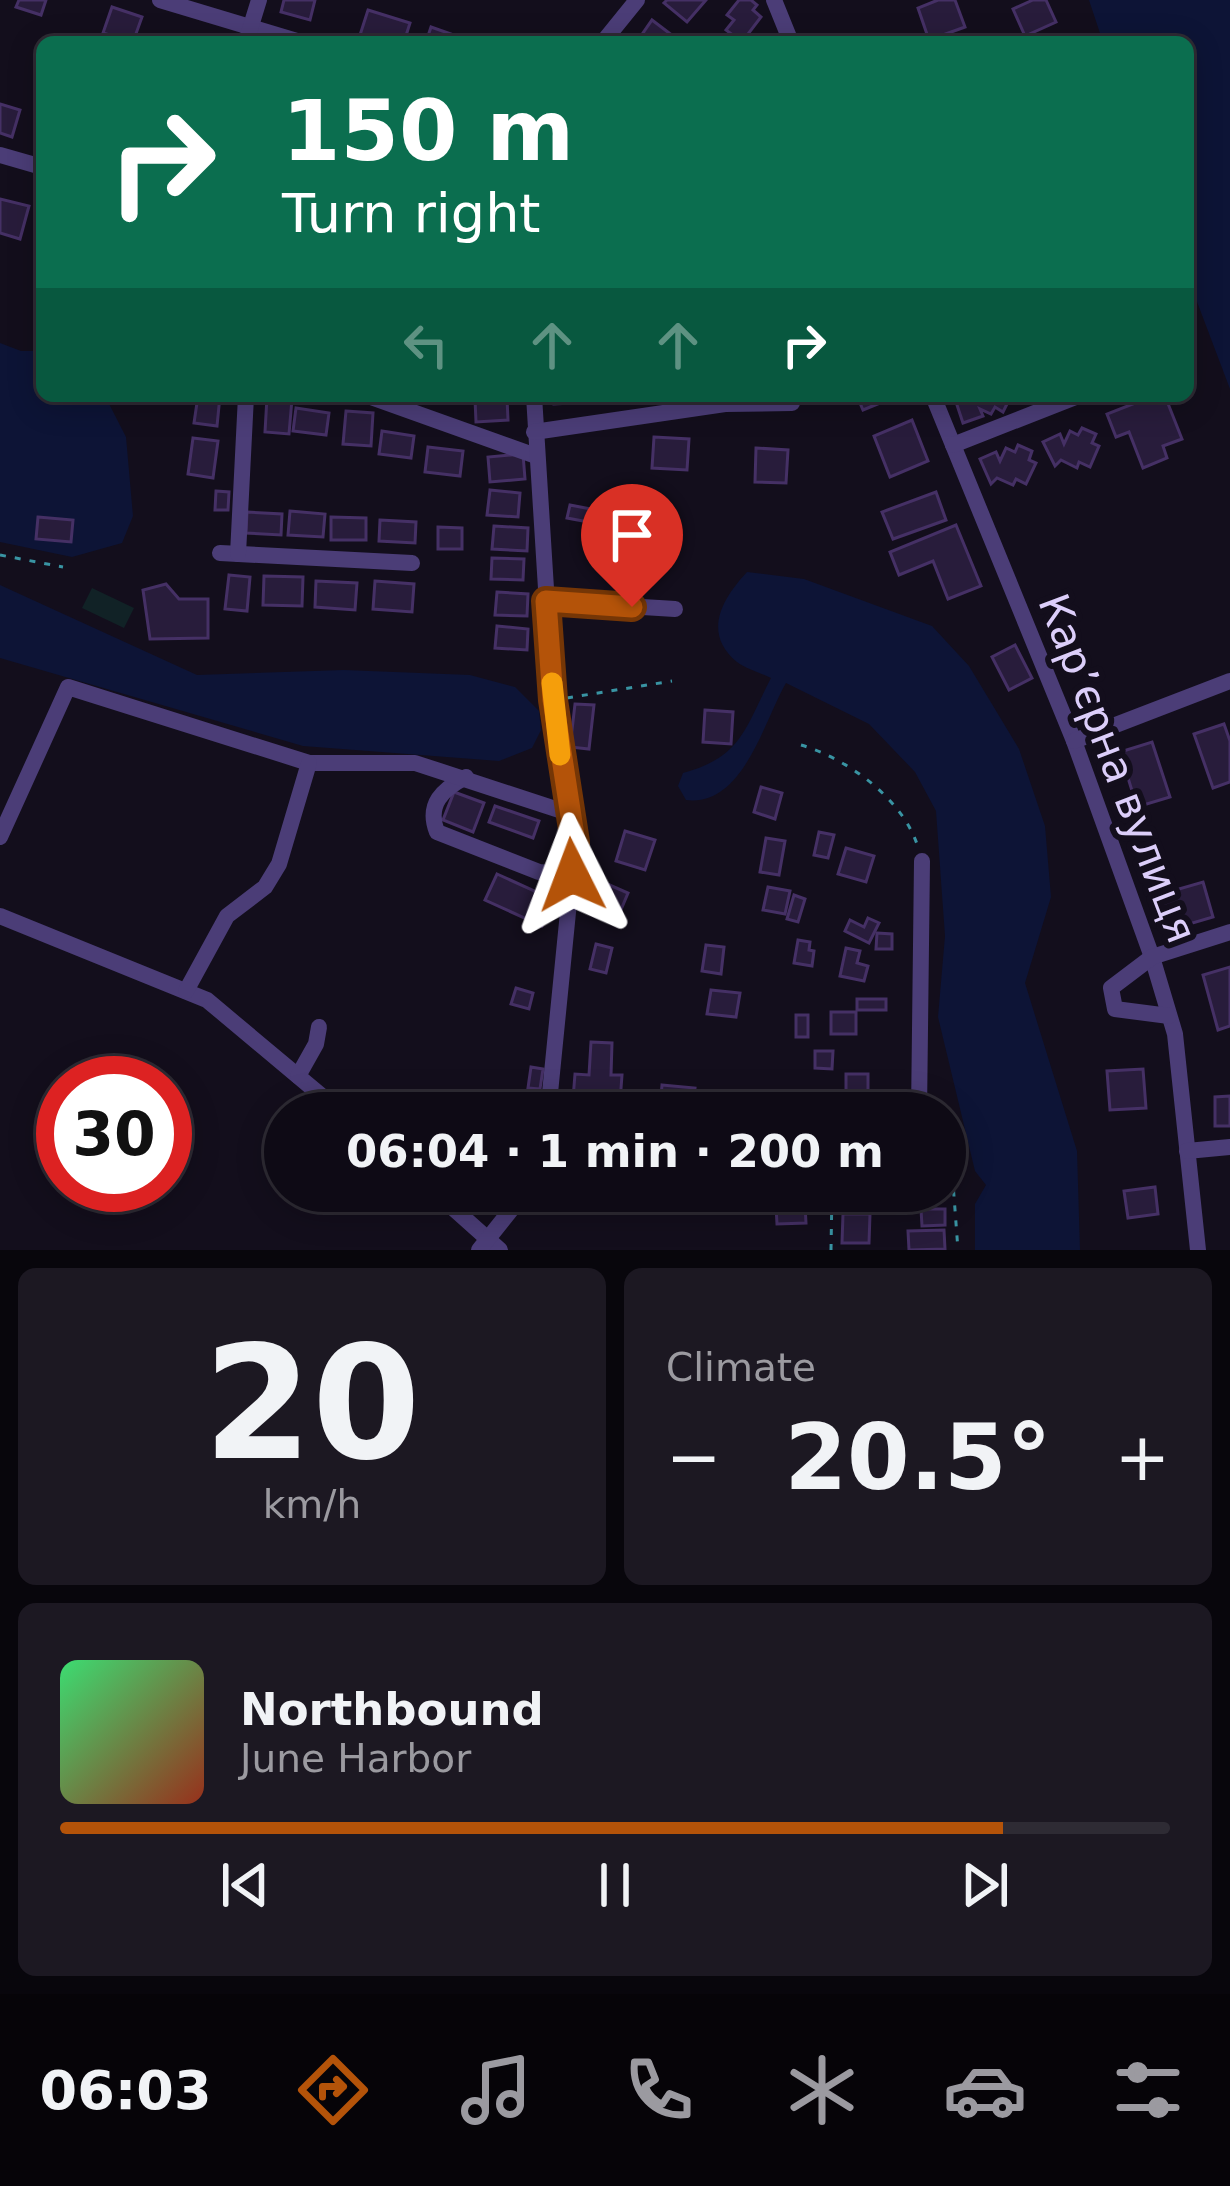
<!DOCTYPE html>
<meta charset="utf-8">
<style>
body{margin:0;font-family:"DejaVu Sans",sans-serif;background:#1c1822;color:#f1f3f6;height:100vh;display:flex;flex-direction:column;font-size:45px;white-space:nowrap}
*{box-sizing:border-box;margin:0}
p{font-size:39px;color:#9b9aa0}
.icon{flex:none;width:66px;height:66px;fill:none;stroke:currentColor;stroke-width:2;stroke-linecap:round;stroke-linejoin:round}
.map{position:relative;height:1250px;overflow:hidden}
.sheet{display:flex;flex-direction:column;gap:18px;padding:18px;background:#08060c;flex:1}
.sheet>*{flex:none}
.hud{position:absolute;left:36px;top:36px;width:1158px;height:366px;border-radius:18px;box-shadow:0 6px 30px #0003,0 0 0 3px #2e2b34;background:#0b6e4f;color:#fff;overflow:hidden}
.speed{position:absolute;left:36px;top:1056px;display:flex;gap:24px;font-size:60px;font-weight:700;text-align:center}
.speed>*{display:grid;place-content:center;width:156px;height:156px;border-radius:50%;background:#0e0a15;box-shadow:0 6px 30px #0003,0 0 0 3px #2e2b34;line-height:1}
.speed .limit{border:18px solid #d22;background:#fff;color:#111}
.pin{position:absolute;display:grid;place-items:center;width:102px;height:102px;color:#fff;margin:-123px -51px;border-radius:50% 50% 50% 0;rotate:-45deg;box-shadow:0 0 12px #0007}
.pin .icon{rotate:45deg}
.me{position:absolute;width:132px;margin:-66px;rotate:357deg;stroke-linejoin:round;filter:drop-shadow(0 0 9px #0008)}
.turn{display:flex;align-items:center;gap:42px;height:252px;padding:0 48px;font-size:54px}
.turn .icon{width:156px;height:156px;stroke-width:2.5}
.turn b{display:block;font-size:84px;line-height:102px}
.lanes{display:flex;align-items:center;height:114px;padding:0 48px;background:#0003;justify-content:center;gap:60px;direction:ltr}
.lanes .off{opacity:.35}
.big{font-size:90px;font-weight:800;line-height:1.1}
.sheet .widget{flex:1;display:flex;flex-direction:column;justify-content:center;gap:18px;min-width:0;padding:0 42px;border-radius:18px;background:#1c1822}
.sheet .dial{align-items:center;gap:0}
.dial b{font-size:156px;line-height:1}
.song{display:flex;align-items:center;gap:36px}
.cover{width:144px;height:144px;border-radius:18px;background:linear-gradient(135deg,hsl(140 70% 55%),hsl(10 70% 35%))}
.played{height:12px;border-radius:6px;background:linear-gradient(90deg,#b45309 85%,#2e2b34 85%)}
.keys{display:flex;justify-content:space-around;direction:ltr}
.heat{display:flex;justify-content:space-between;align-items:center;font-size:66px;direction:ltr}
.sheet .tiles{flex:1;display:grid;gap:18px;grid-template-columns:1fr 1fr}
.widget:last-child{grid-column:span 2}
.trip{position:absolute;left:264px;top:1092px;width:702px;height:120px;border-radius:60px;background:#0e0a15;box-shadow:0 6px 30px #0003,0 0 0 3px #2e2b34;font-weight:800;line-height:120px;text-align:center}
.dock{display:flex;height:192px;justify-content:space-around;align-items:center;background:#060408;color:#9b9aa0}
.dock .icon{width:84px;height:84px}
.dock .on{color:#b45309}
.dock b{font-size:54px;color:#f1f3f6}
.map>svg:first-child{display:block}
.green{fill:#112226}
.water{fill:#0d1436}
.building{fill:#281c3b;stroke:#453065;stroke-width:3}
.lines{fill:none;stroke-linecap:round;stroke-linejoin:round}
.path{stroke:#3994a3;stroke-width:3;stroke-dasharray:6 9;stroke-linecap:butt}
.minor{stroke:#4b3d77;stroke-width:16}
.route-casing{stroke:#753606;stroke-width:30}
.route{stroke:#b45309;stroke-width:21}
.slow{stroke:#f59e0b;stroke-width:21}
.labels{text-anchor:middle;stroke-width:12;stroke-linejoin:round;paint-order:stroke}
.street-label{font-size:42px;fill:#dccefa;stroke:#130e1c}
</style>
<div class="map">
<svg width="1230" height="1250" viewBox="0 0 1230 1250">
<rect width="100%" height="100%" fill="#130e1c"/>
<path class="green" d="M92 588 134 608 124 628 82 608Z"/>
<g class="water">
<path d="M1089 0H1230V389L1188 278V42H1103Z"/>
<path d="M0 343 21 351H42V396H105L126 437 133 516 122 543 72 557 0 542Z"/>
<path d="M747 572 804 579 932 626 969 666 1019 749 1045 826 1051 897 1025 983 1077 1151 1080 1250H975V1204L986 1185 975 1171 938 1017 945 936 936 811 915 772 869 724 786 683C763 723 743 807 686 800L678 786 683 773C742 757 745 728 771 678 761 673 746 669 737 662 702 633 722 599 747 572Z"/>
<path d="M0 585 197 675 344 670 470 675 515 687 539 711 541 730 532 748 499 761 303 746 0 658Z"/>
</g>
<g class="building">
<path d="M19 0H46L41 15 16 7Z"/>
<path d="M284 0H315L310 20 281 12Z"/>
<path d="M667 0H706L687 22 664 3Z"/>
<path d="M739 0H751L757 5 753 10 761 17 742 42 726 30 734 20 727 15Z"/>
<path d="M938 0H955L965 27 929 40 918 8Z"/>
<path d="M1033 0H1046L1056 22 1025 36 1013 9Z"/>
<path d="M112 7 142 17 133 42 103 33Z"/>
<path d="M368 10 410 23 404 42H383L360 35Z"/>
<path d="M652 20 681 42H648L651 39 643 33Z"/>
<path d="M431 27 471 41V42H426Z"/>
<path d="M0 104 20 110 12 137 0 133Z"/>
<path d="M0 199 29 206 20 239 0 233Z"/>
<path d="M198 396H220L217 426 194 423Z"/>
<path d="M554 396H591V402L554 404Z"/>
<path d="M857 396H897L863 410Z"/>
<path d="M954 396H1001L1009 400 1003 412 995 407 991 414 980 409 983 416 963 423Z"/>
<path d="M1153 396H1165L1182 439 1163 446 1167 458 1143 468 1129 432 1116 437 1107 414Z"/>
<path d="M267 397 292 399 289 434 265 432Z"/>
<path d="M507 398 508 420 476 422 475 399Z"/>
<path d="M296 408 329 413 326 435 293 431Z"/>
<path d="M346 411 373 413 371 446 343 444Z"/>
<path d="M912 420 928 461 890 477 874 436Z"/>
<path d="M1082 428 1096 434 1092 443 1099 446 1090 467 1079 462 1077 468 1061 460 1055 466 1043 442 1060 434 1064 444 1070 431 1078 435Z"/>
<path d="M382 431 414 436 411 458 379 454Z"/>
<path d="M654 437 689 439 687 470 652 468Z"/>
<path d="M193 438 218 441 213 478 188 474Z"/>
<path d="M1018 445 1032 451 1029 460 1036 463 1026 484 1016 479 1013 485 997 478 991 484 980 459 996 452 1000 461 1006 448 1015 452Z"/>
<path d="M428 447 463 451 460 476 425 472Z"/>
<path d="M756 448 788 450 786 483 755 482Z"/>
<path d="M523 454 525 479 490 482 488 457Z"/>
<path d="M490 490 520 493 518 517 487 515Z"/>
<path d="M216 491 229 492 228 510H215Z"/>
<path d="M936 492 946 520 893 539 882 512Z"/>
<path d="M570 505 601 511 599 524 567 518Z"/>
<path d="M290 511 325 514 323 537 288 535Z"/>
<path d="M247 512 282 514 281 535 246 533Z"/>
<path d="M38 517 73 520 71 542 36 539Z"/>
<path d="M331 517 366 518V540H331Z"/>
<path d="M380 520 416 522 415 543 379 541Z"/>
<path d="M956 525 981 586 948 599 933 561 899 575 890 552Z"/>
<path d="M494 526 528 528 527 551 492 549Z"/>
<path d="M438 527 462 528V549H438Z"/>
<path d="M492 558 524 559 523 580 491 579Z"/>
<path d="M229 575 250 577 247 611 225 609Z"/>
<path d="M264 576 303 577 302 606 263 605Z"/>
<path d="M316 581 357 583 355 610 315 607Z"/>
<path d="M375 581 414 584 412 612 373 609Z"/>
<path d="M166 584 179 599H208V638L150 639 143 590Z"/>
<path d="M497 592 528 594 527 616 495 615Z"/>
<path d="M497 626 528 629 527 650 495 648Z"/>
<path d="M1015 645 1032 678 1009 690 992 657Z"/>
<path d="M575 704 594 705 589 749 570 747Z"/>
<path d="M705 710 733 712 731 744 703 742Z"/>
<path d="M1224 724 1230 741V782L1213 788 1194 734Z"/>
<path d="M1152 742 1170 797 1137 807 1120 752Z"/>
<path d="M761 787 782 793 775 819 754 812Z"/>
<path d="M454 792 484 803 473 832 443 820Z"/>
<path d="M495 806 539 821 533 838 489 822Z"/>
<path d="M625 831 655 840 645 870 616 861Z"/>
<path d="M819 832 834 835 828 858 814 855Z"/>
<path d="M766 838 785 841 779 875 760 872Z"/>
<path d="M846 848 874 856 866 882 838 874Z"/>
<path d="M497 874 554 900 542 926 485 900Z"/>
<path d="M1203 882 1213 917 1169 930 1158 895Z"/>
<path d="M605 883 628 893 620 912 596 903Z"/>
<path d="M768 887 790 891 785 914 763 910Z"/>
<path d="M794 895 805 899 798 922 787 919Z"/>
<path d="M868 918 879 923 869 943 845 931 850 920 864 927Z"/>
<path d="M877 933 892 934V949H876Z"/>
<path d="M798 940 810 942 809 950 814 951 812 966 794 963Z"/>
<path d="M596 944 612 948 606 973 590 969Z"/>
<path d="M706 945 724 947 721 974 702 971Z"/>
<path d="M846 948 860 951 857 963 868 966 864 981 840 976Z"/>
<path d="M1230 967V1026L1218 1030 1203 975Z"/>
<path d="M516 988 533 993 529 1009 511 1004Z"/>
<path d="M711 990 740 993 736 1017 707 1014Z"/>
<rect x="857" y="999" width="29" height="11"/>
<rect x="831" y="1012" width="25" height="22"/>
<rect x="796" y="1015" width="12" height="22"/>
<path d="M591 1042 612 1043 611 1075H622L620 1102 573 1099 575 1074 589 1075Z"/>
<path d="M815 1051H833L832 1069 815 1068Z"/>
<path d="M531 1067 543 1069 540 1089 528 1088Z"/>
<path d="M1143 1069 1146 1108 1110 1110 1107 1071Z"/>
<rect x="846" y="1074" width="22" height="21"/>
<path d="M662 1085 695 1088 692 1111 660 1108Z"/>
<path d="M1230 1096V1126H1215V1097Z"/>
<rect x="875" y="1097" width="20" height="11"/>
<path d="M1155 1187 1158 1214 1128 1218 1124 1191Z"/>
<path d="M857 1196 881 1198 880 1210 856 1208Z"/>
<path d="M805 1205 806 1223 777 1224 776 1206Z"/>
<path d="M921 1209H945V1225L922 1226Z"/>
<path d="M843 1214H870L869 1243H842Z"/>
<path d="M944 1230 945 1249 909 1250 908 1231Z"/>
</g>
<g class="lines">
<g class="path">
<path d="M0 555 63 567"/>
<path d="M567 698 672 681"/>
<path d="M801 745C848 759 903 799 918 847"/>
<path d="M945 1162 953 1183 958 1250"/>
<path d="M831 1250 832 1191"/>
</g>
<g class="minor">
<path d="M160 0 300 42"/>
<path d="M774 0 791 42"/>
<path d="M246 42 259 0"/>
<path d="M603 42 637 0"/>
<path d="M0 155 42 167"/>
<path d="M368 396 536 456"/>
<path d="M534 396 553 701 575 842 548 1113"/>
<path d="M933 396 1074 741 1152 957 1175 1034 1198 1250"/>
<path d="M534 432 725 404 792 403"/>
<path d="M953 445 1078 396"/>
<path d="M220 553 412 563"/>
<path d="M238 554 246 396"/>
<path d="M546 601 675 609"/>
<path d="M1074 741 1230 681"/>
<path d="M466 777C443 789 426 804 437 832L539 872 572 875"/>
<path d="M0 837 68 687 309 763H415L568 813"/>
<path d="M0 916 207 1000 342 1113"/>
<path d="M186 991 227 916 265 887 279 864 309 763"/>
<path d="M1169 1016 1115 1009 1111 988 1152 957 1230 932"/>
<path d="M298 1076 316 1044 319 1027"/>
<path d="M919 1113 922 861"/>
<path d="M1187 1151 1230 1147"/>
<path d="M434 1191 500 1250"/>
<path d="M479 1250 526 1191"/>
</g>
</g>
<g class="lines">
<defs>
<path id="route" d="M572 875 575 842 553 700 546 601 632 607"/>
</defs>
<use href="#route" class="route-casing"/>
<use href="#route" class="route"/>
<path class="slow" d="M552 683 560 755"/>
</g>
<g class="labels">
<g class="street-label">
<text transform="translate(1118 768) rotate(69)" y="15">Карʼєрна вулиця</text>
</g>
</g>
</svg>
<div class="speed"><div class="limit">30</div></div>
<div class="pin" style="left:632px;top:607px;background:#d93025"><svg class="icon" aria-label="arrive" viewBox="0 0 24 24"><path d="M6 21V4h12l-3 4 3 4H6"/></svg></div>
<svg class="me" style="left:572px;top:875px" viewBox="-20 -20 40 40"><path d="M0-17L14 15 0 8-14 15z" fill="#b45309" stroke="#fff" stroke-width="4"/></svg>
<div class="trip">06:04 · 1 min · 200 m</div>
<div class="hud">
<div class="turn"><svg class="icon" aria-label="right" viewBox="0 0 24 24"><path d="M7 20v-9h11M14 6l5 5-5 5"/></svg><div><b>150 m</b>Turn right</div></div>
<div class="lanes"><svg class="icon off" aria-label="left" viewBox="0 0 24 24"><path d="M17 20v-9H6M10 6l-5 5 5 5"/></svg><svg class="icon off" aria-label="ahead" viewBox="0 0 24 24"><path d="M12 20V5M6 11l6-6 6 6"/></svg><svg class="icon off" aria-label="ahead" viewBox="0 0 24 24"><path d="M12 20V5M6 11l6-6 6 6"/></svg><svg class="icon" aria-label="right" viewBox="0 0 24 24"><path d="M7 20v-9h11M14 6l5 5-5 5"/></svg></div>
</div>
</div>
<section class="sheet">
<div class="tiles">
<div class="widget dial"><b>20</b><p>km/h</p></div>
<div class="widget"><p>Climate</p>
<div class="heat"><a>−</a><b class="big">20.5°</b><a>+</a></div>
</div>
<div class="widget">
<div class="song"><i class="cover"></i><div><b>Northbound</b><p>June Harbor</p></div></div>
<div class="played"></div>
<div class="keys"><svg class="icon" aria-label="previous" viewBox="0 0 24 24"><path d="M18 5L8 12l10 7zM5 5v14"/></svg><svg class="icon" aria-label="pause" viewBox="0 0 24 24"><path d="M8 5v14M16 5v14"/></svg><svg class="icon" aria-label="next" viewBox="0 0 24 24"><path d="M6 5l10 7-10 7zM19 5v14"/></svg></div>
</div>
</div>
</section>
<nav class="dock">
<b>06:03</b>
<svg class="icon on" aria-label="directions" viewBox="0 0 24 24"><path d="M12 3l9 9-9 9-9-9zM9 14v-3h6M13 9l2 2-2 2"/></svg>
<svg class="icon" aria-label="music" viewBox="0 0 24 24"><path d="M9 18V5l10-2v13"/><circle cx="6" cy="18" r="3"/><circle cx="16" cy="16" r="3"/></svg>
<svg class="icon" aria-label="phone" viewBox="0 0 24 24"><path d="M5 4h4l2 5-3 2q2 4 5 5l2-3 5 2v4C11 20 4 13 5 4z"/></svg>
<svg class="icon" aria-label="climate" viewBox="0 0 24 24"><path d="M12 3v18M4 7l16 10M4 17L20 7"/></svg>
<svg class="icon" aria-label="car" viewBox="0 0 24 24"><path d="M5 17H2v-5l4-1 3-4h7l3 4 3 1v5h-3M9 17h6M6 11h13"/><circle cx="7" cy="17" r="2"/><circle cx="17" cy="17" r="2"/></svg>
<svg class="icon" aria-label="filters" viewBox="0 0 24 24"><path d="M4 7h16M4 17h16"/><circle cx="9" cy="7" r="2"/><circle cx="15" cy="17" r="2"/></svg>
</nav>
